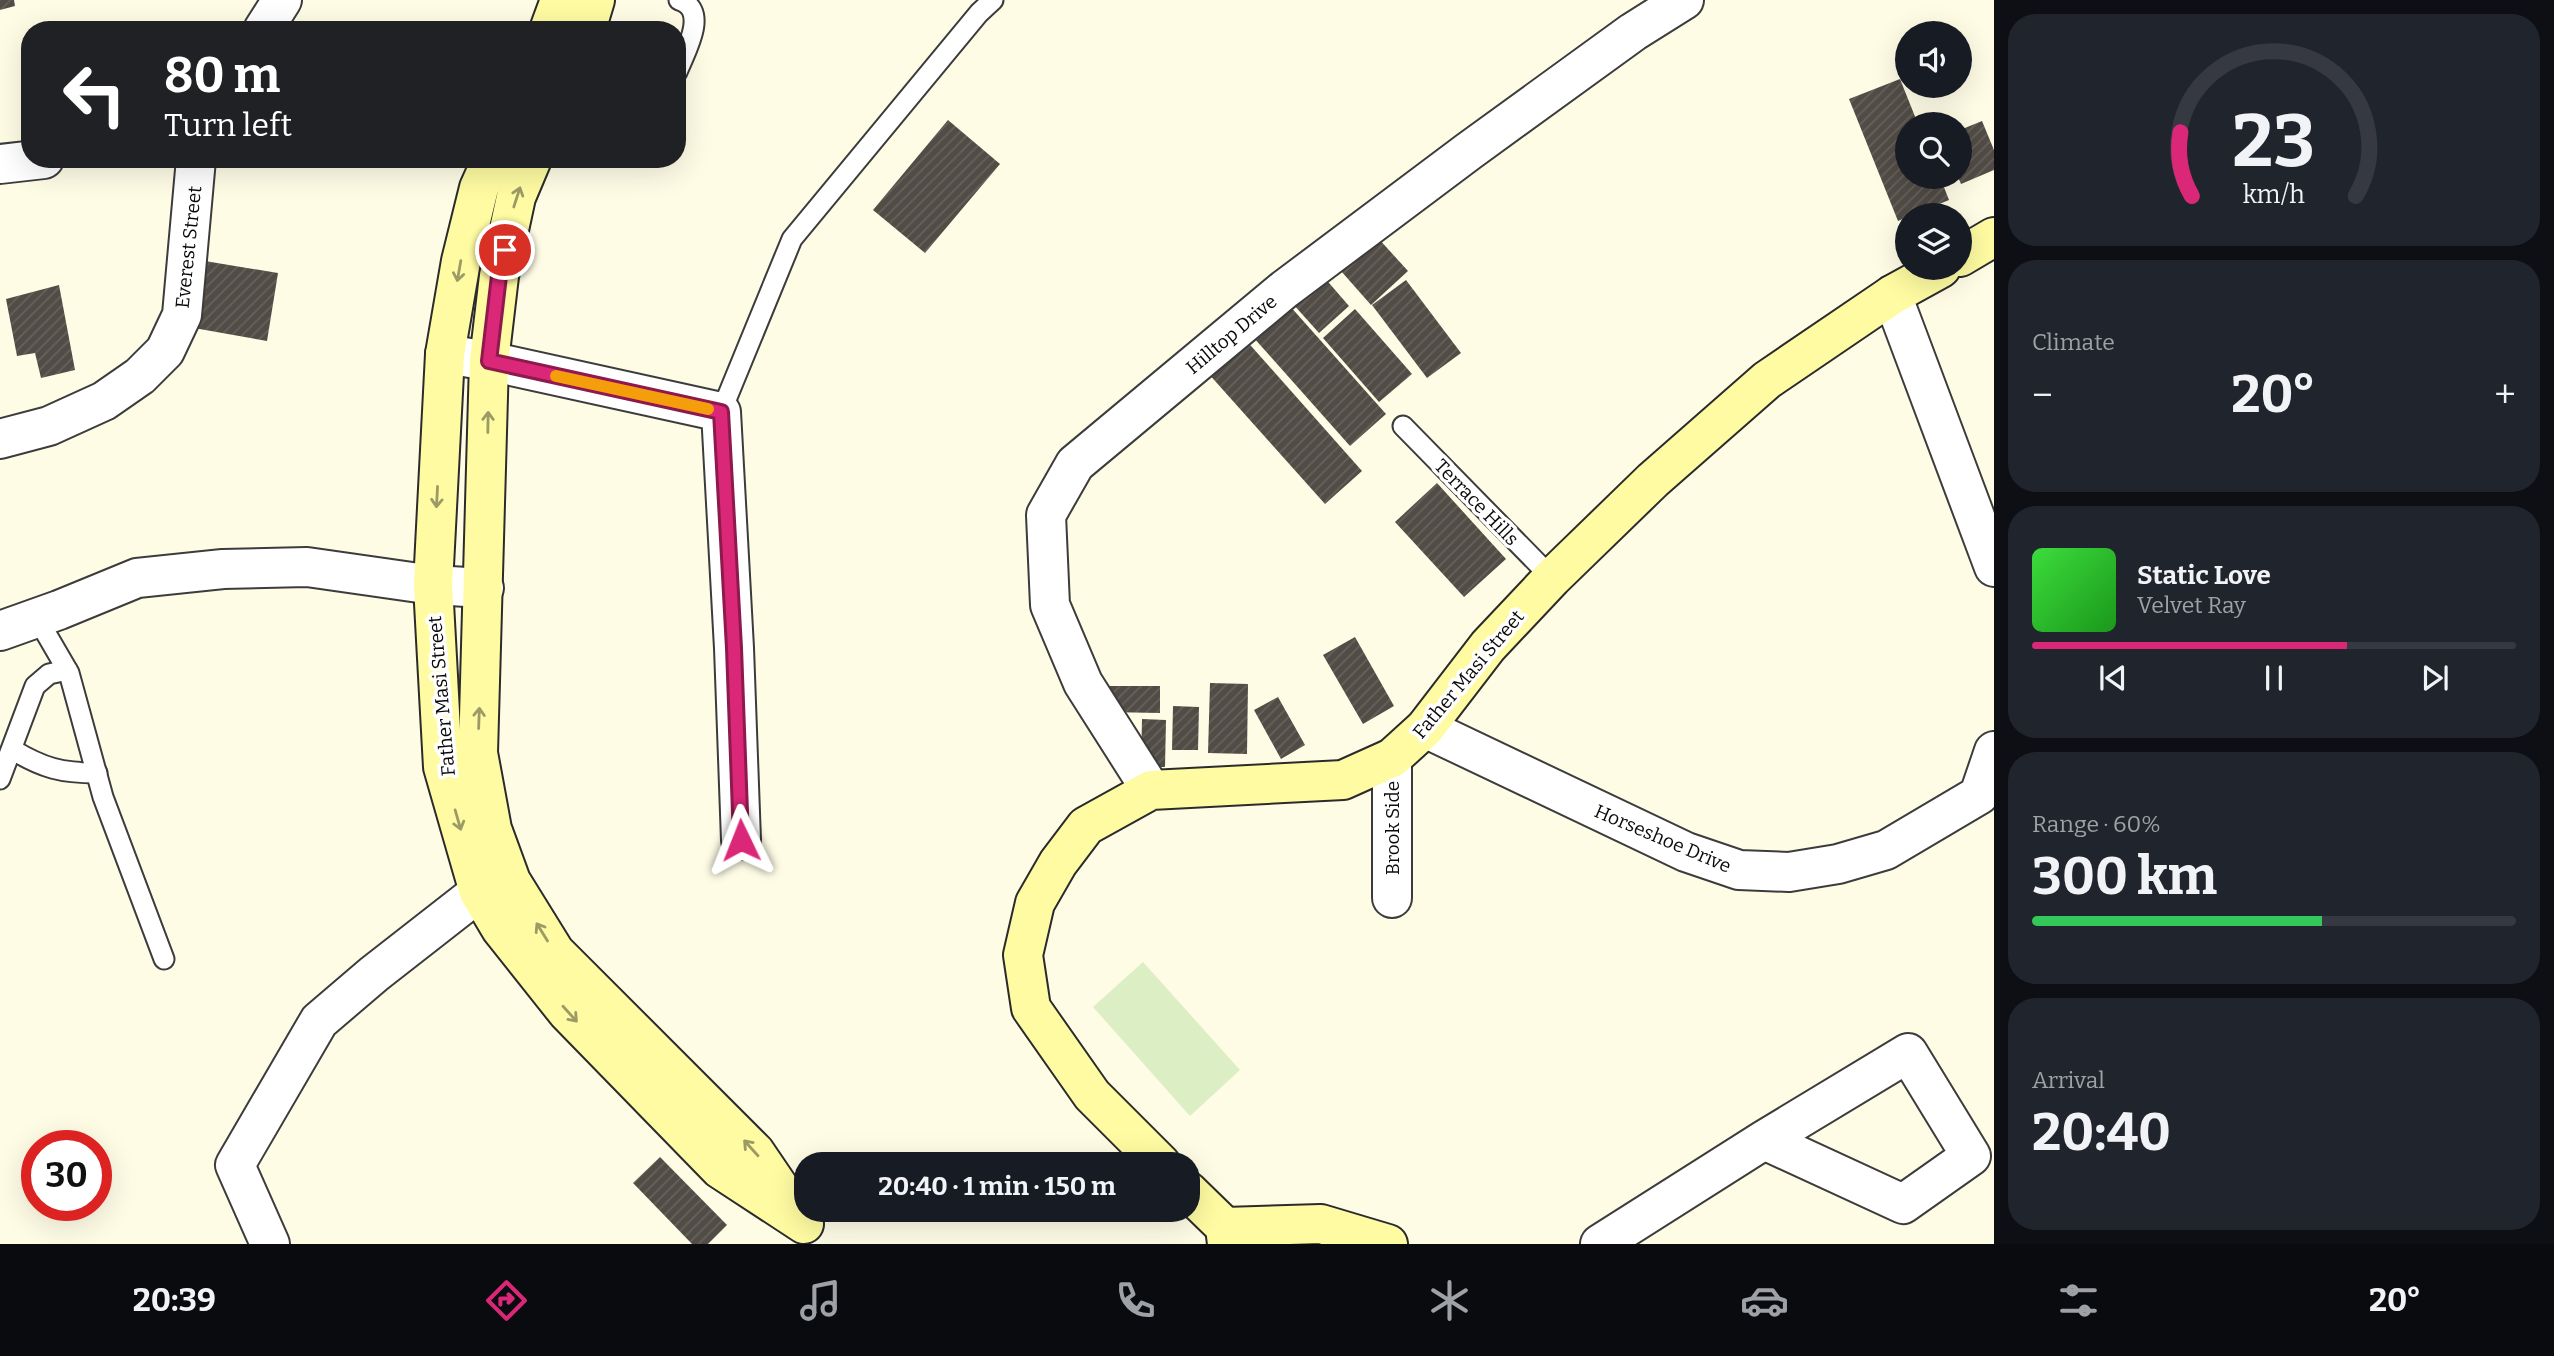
<!DOCTYPE html>
<meta charset="utf-8">
<style>
body{margin:0;font-family:Bitter,serif;background:#20242c;color:#f1f3f6;height:100vh;display:flex;flex-direction:column;font-size:26px;white-space:nowrap}
*{box-sizing:border-box;margin:0}
p{font-size:23px;color:#9ea1a6}
.icon{flex:none;width:38px;height:38px;fill:none;stroke:currentColor;stroke-width:2;stroke-linecap:round;stroke-linejoin:round}
.map{position:relative;flex:1;overflow:hidden}
.panel{display:flex;flex-direction:column;gap:14px;padding:14px;background:#0d0f14;width:560px}
.panel>*{flex:none}
.top-card{position:absolute;left:21px;top:21px;width:665px;height:147px;border-radius:28px;box-shadow:0 7px 28px #0002;background:#202124;color:#fff;overflow:hidden}
.fabs{position:absolute;left:1895px;top:21px;display:grid;gap:14px}
.fabs a{display:grid;place-items:center;width:77px;height:77px;border-radius:50%;background:#171b24;box-shadow:0 7px 28px #0002;font-size:35px}
.speed{position:absolute;left:21px;top:1130px;display:flex;gap:14px;font-size:35px;font-weight:700;text-align:center}
.speed>*{display:grid;place-content:center;width:91px;height:91px;border-radius:50%;background:#171b24;box-shadow:0 7px 28px #0002;line-height:1}
.speed .limit{border:10px solid #d22;background:#fff;color:#111}
.pin{position:absolute;display:grid;place-items:center;width:60px;height:60px;color:#fff;margin:-30px;border:4px solid #fff;border-radius:50%;box-shadow:0 2px 7px #0007}
.me{position:absolute;width:77px;margin:-38px;rotate:358deg;stroke-linejoin:round;filter:drop-shadow(0 0 5px #0008)}
.turn{display:flex;align-items:center;gap:24px;height:147px;padding:0 28px;font-size:32px}
.turn .icon{width:91px;height:91px;stroke-width:2.5}
.turn b{display:block;font-size:49px;line-height:60px}
.big{font-size:52px;font-weight:700;line-height:1.1}
.panel .widget{flex:1;display:flex;flex-direction:column;justify-content:center;gap:10px;min-width:0;padding:0 24px;border-radius:28px;background:#20242c}
.panel .dial{align-items:center;gap:0}
.dial svg{height:182px;overflow:visible;fill:none;stroke:#363941;stroke-width:7;stroke-linecap:round;text-anchor:middle}
.dial text{fill:#f1f3f6;stroke:none}
.song{display:flex;align-items:center;gap:21px}
.cover{width:84px;height:84px;border-radius:10px;background:linear-gradient(135deg,hsl(120 70% 55%),hsl(120 70% 35%))}
.played{height:7px;border-radius:4px;background:linear-gradient(90deg,#db2777 65%,#363941 65%)}
.keys{display:flex;justify-content:space-around;direction:ltr}
.heat{display:flex;justify-content:space-between;align-items:center;font-size:38px;direction:ltr}
.charge{height:10px;border-radius:5px;background:linear-gradient(90deg,#34c759 60%,#363941 0)}
.trip{position:absolute;left:794px;top:1152px;width:406px;height:70px;border-radius:28px;background:#171b24;box-shadow:0 7px 28px #0002;font-weight:700;line-height:70px;text-align:center}
.menu{display:flex;height:112px;justify-content:space-around;align-items:center;background:#090b0e;color:#9ea1a6}
.menu .icon{width:49px;height:49px}
.menu .current{color:#db2777}
.menu b{font-size:32px;color:#f1f3f6}
main{display:flex;flex:1;min-height:0}
.map>svg:first-child{display:block}
.pitch{fill:#dceec4}
.building{fill:url(#building-hatch)}
.lines{fill:none;stroke-linecap:round;stroke-linejoin:round}
.lane-casing{stroke:#3c3c3c;stroke-width:23}
.street-casing{stroke:#3c3c3c;stroke-width:42}
.secondary-casing{stroke:#2b2b2b;stroke-width:42}
.lane{stroke:#fff;stroke-width:19}
.street{stroke:#fff;stroke-width:38}
.secondary{stroke:#fefba2;stroke-width:38}
.oneway{stroke:#9c9a65}
.route-casing{stroke:#8e194d;stroke-width:18}
.route{stroke:#db2777;stroke-width:12}
.slow{stroke:#f59e0b;stroke-width:12}
.labels{text-anchor:middle;stroke-width:7;stroke-linejoin:round;paint-order:stroke}
.street-label{font-size:19px;fill:#090909;stroke:#fff}
</style>
<main>
<div class="map">
<svg width="1994" height="1244" viewBox="0 0 1994 1244">
<defs>
<pattern id="building-hatch" width="6" height="6" patternUnits="userSpaceOnUse" patternTransform="scale(1.75)"><rect width="6" height="6" fill="#524c46"/><path d="M-1 1l2-2M0 6l6-6M5 7l2-2" fill="none" stroke="#66615c"/></pattern>
</defs>
<rect width="100%" height="100%" fill="#fffce6"/>
<path class="pitch" d="M1143 962 1240 1070 1190 1116 1093 1007Z"/>
<g class="building">
<path d="M0 0H14L15 6 0 10Z"/>
<path d="M1900 79 1918 124H1908V177H1940L1949 200 1898 221 1849 99Z"/>
<path d="M948 120 1000 164 925 253 873 210Z"/>
<path d="M1982 121 1994 150V170L1961 184 1958 177H1960V130Z"/>
<path d="M1378 238 1408 271 1371 305 1341 271Z"/>
<path d="M205 261 278 273 267 341 194 328Z"/>
<path d="M1323 276 1349 306 1319 333 1293 304Z"/>
<path d="M1406 280 1461 353 1427 378 1372 305Z"/>
<path d="M59 285 75 370 41 378 35 353 17 356 6 299Z"/>
<path d="M1289 305 1386 414 1350 446 1253 337Z"/>
<path d="M1355 309 1412 374 1379 402 1323 338Z"/>
<path d="M1244 338 1362 471 1325 504 1207 372Z"/>
<path d="M1437 483 1506 559 1464 597 1395 522Z"/>
<path d="M1355 637 1394 706 1363 724 1323 655Z"/>
<path d="M1210 683 1248 684 1247 754 1208 753Z"/>
<path d="M1105 686H1160V713L1105 712Z"/>
<path d="M1278 697 1305 745 1281 759 1254 710Z"/>
<path d="M1173 706 1199 707 1198 750H1172Z"/>
<path d="M1142 719 1166 720 1165 767H1141Z"/>
<path d="M660 1157 727 1225 708 1244H692L633 1183Z"/>
</g>
<g class="lines">
<defs>
<g id="lane">
<path d="M677 72C685 52 710 10 679 0"/>
<path d="M721 412 792 239 979 13 993 0"/>
<path d="M1403 426 1552 578"/>
<path d="M37 618 69 673 103 797 164 959"/>
<path d="M13 750C43 768 61 773 97 773"/>
<path d="M0 779 35 686 49 674 67 670"/>
</g>
<g id="street">
<path d="M263 30 282 0"/>
<path d="M0 164 44 159"/>
<path d="M1892 295 1994 567"/>
<path d="M445 354 489 361 721 412 734 648 741 840"/>
<path d="M0 439 49 426 104 401 140 376 165 351 182 315 196 159"/>
<path d="M0 631 59 610 137 578 223 569 307 567 433 585 484 588"/>
<path d="M1425 728 1686 852 1739 870 1789 872 1838 864 1886 850 1979 795 1994 751"/>
<path d="M1151 790 1083 683 1050 605 1046 515 1075 464 1285 289 1469 151 1633 32 1684 0"/>
<path d="M1392 898V758"/>
<path d="M270 1244 235 1165 319 1021 374 974 479 892 510 882"/>
<path d="M1600 1244 1764 1140 1908 1053 1971 1156 1903 1204 1764 1140"/>
</g>
<g id="secondary">
<path d="M549 30 560 0"/>
<path d="M586 30 595 0"/>
<path d="M492 159 479 188 461 261 445 354 433 585 443 767 466 847 479 892 501 929 567 1012 720 1169 804 1224"/>
<path d="M532 159 516 197 499 276 489 361 478 753 492 829 511 881 555 952 755 1152 793 1208"/>
<path d="M1960 257 1994 237"/>
<path d="M1161 1164 1092 1095 1031 1008 1023 955 1035 903 1058 863 1086 826 1151 790 1343 780 1392 758 1425 728 1488 646 1552 578 1653 480 1767 380 1892 295 1941 268"/>
<path d="M1188 1191 1225 1227 1227 1244"/>
<path d="M1225 1227 1321 1224 1388 1244"/>
</g>
</defs>
<use href="#lane" class="lane-casing"/>
<use href="#street" class="street-casing"/>
<use href="#secondary" class="secondary-casing"/>
<use href="#lane" class="lane"/>
<use href="#street" class="street"/>
<use href="#secondary" class="secondary"/>
</g>
<defs><path id="oneway-shaft" d="M-6 0H5M1.5-3L5.5 0L1.5 3" fill="none" stroke-width="1.6" stroke-linecap="round" stroke-linejoin="round" transform="scale(1.75)"/></defs>
<g class="oneway">
<use href="#oneway-shaft" transform="translate(517 197) rotate(-72)"/>
<use href="#oneway-shaft" transform="translate(459 271) rotate(100)"/>
<use href="#oneway-shaft" transform="translate(488 422) rotate(-89)"/>
<use href="#oneway-shaft" transform="translate(437 497) rotate(93)"/>
<use href="#oneway-shaft" transform="translate(479 718) rotate(-88)"/>
<use href="#oneway-shaft" transform="translate(458 820) rotate(74)"/>
<use href="#oneway-shaft" transform="translate(542 932) rotate(-122)"/>
<use href="#oneway-shaft" transform="translate(570 1014) rotate(48)"/>
<use href="#oneway-shaft" transform="translate(751 1148) rotate(-132)"/>
</g>
<g class="lines">
<defs>
<path id="route" d="M505 250 499 276 489 361 721 412 734 648 741 840"/>
</defs>
<use href="#route" class="route-casing"/>
<use href="#route" class="route"/>
<path class="slow" d="M556 376 708 409"/>
</g>
<g class="labels">
<g class="street-label">
<text transform="translate(188 247) rotate(-84)" y="7">Everest Street</text>
<text transform="translate(1231 334) rotate(-40)" y="7">Hilltop Drive</text>
<text transform="translate(1477 502) rotate(46)" y="7">Terrace Hills</text>
<text transform="translate(1468 674) rotate(-50)" y="7">Father Masi Street</text>
<text transform="translate(441 696) rotate(-95)" y="7">Father Masi Street</text>
<text transform="translate(1392 828) rotate(-90)" y="7">Brook Side</text>
<text transform="translate(1663 838) rotate(23)" y="7">Horseshoe Drive</text>
</g>
</g>
</svg>
<div class="fabs">
<a><svg class="icon" aria-label="sound" viewBox="0 0 24 24"><path d="M4 9h4l5-4v14l-5-4H4zM17 9q2 3 0 6"/></svg></a>
<a><svg class="icon" aria-label="search" viewBox="0 0 24 24"><circle cx="10" cy="10" r="6"/><path d="M15 15l6 6"/></svg></a>
<a><svg class="icon" aria-label="layers" viewBox="0 0 24 24"><path d="M12 4l9 5-9 5-9-5zM3 14l9 5 9-5"/></svg></a>
</div>
<div class="speed"><div class="limit">30</div></div>
<div class="pin" style="left:505px;top:250px;background:#d93025"><svg class="icon" aria-label="arrive" viewBox="0 0 24 24"><path d="M6 21V4h12l-3 4 3 4H6"/></svg></div>
<svg class="me" style="left:741px;top:840px" viewBox="-20 -20 40 40"><path d="M0-17L14 15 0 8-14 15z" fill="#db2777" stroke="#fff" stroke-width="4"/></svg>
<div class="trip">20:40 · 1 min · 150 m</div>
<div class="top-card">
<div class="turn"><svg class="icon" aria-label="left" viewBox="0 0 24 24"><path d="M17 20v-9H6M10 6l-5 5 5 5"/></svg><div><b>80 m</b>Turn left</div></div>
</div>
</div>
<section class="panel">
<div class="widget dial"><svg viewBox="0 0 100 80">
<path d="M14 69A42 42 0 1 1 86 69"/>
<path d="M14 69A42 42 0 0 1 9 41" stroke="#db2777"/>
<text x="50" y="56" font-size="32" font-weight="700">23</text>
<text x="50" y="72" font-size="11">km/h</text>
</svg></div>
<div class="widget"><p>Climate</p>
<div class="heat"><a>−</a><b class="big">20°</b><a>+</a></div>
</div>
<div class="widget">
<div class="song"><i class="cover"></i><div><b>Static Love</b><p>Velvet Ray</p></div></div>
<div class="played"></div>
<div class="keys"><svg class="icon" aria-label="previous" viewBox="0 0 24 24"><path d="M18 5L8 12l10 7zM5 5v14"/></svg><svg class="icon" aria-label="pause" viewBox="0 0 24 24"><path d="M8 5v14M16 5v14"/></svg><svg class="icon" aria-label="next" viewBox="0 0 24 24"><path d="M6 5l10 7-10 7zM19 5v14"/></svg></div>
</div>
<div class="widget"><p>Range · 60%</p><b class="big">300 km</b><div class="charge"></div></div>
<div class="widget"><p>Arrival</p><b class="big">20:40</b></div>
</section>
</main>
<nav class="menu">
<b>20:39</b>
<svg class="icon current" aria-label="directions" viewBox="0 0 24 24"><path d="M12 3l9 9-9 9-9-9zM9 14v-3h6M13 9l2 2-2 2"/></svg>
<svg class="icon" aria-label="music" viewBox="0 0 24 24"><path d="M9 18V5l10-2v13"/><circle cx="6" cy="18" r="3"/><circle cx="16" cy="16" r="3"/></svg>
<svg class="icon" aria-label="phone" viewBox="0 0 24 24"><path d="M5 4h4l2 5-3 2q2 4 5 5l2-3 5 2v4C11 20 4 13 5 4z"/></svg>
<svg class="icon" aria-label="climate" viewBox="0 0 24 24"><path d="M12 3v18M4 7l16 10M4 17L20 7"/></svg>
<svg class="icon" aria-label="car" viewBox="0 0 24 24"><path d="M5 17H2v-5l4-1 3-4h7l3 4 3 1v5h-3M9 17h6M6 11h13"/><circle cx="7" cy="17" r="2"/><circle cx="17" cy="17" r="2"/></svg>
<svg class="icon" aria-label="filters" viewBox="0 0 24 24"><path d="M4 7h16M4 17h16"/><circle cx="9" cy="7" r="2"/><circle cx="15" cy="17" r="2"/></svg>
<b>20°</b>
</nav>
